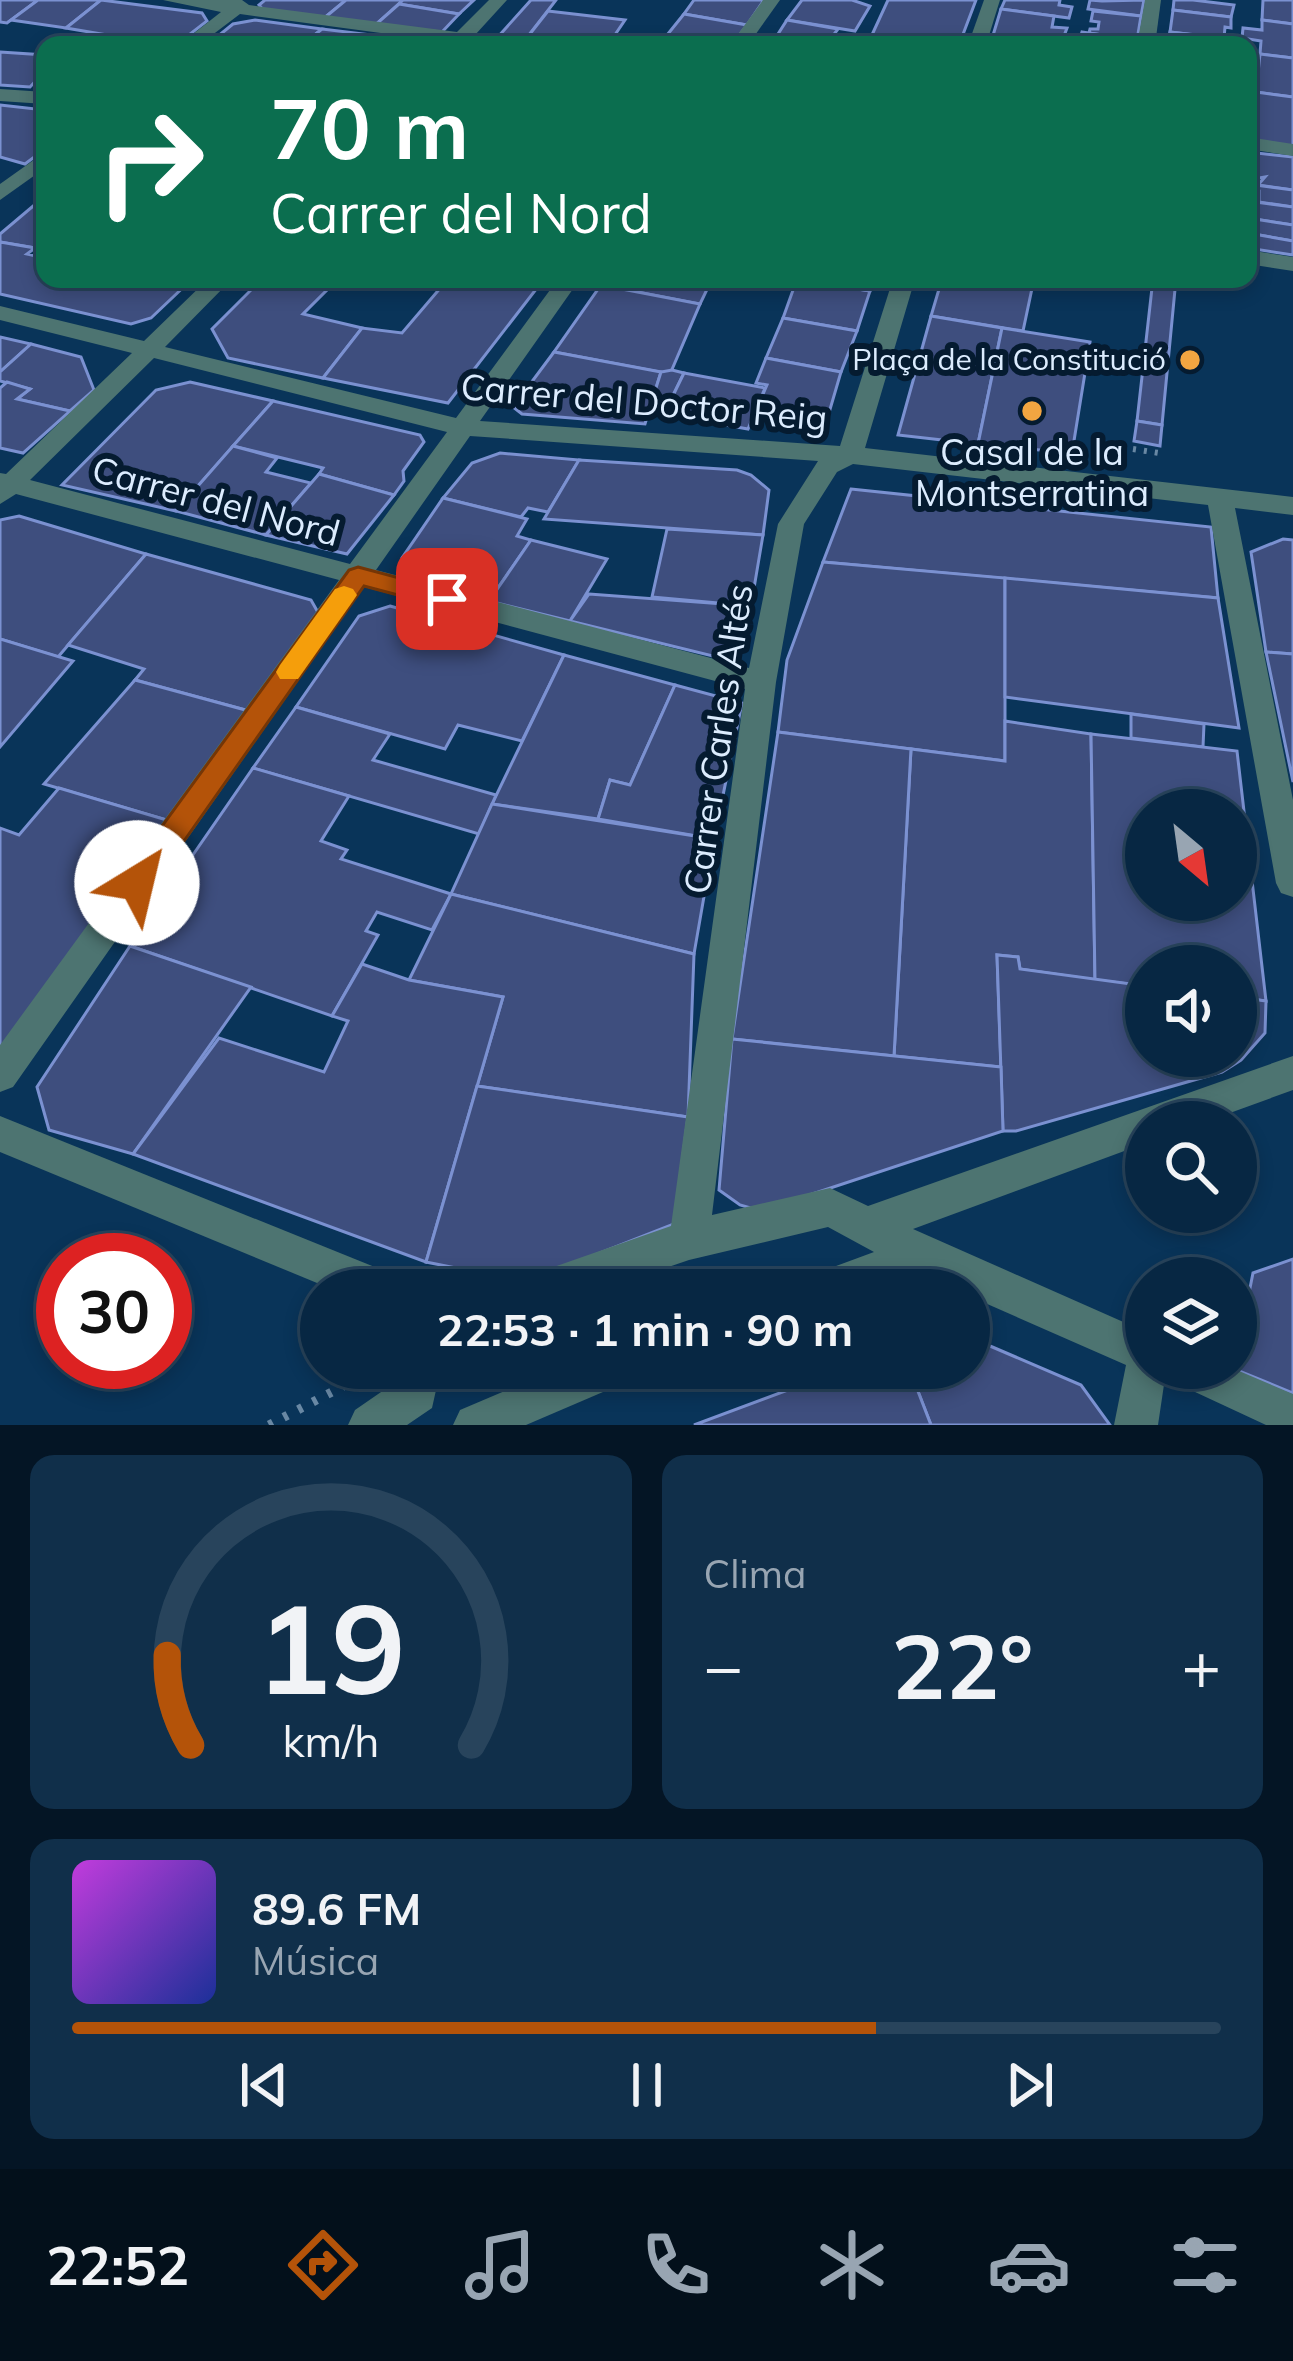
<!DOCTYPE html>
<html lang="es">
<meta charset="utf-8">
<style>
body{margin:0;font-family:Mulish,sans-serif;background:#102f4a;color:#f1f3f6;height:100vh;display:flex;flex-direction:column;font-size:45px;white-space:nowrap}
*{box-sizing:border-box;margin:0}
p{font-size:39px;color:#98a5b2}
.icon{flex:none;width:66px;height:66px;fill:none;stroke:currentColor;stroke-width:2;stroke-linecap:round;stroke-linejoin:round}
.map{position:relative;height:1425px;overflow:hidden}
.sheet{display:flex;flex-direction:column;gap:30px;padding:30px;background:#041525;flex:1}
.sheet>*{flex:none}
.banner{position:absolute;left:36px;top:36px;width:1221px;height:252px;border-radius:24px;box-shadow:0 6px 18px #0003,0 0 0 3px #28445c;background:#0b6e4f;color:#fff;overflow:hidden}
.needle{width:78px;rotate:151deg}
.buttons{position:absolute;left:1125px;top:789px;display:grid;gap:24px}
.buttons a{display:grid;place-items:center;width:132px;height:132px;border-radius:50%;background:#072743;box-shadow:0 6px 18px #0003,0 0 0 3px #28445c;font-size:60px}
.speed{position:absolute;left:36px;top:1233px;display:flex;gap:24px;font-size:60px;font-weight:700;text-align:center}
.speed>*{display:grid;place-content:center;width:156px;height:156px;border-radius:50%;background:#072743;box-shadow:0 6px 18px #0003,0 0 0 3px #28445c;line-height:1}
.speed .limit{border:18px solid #d22;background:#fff;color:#111}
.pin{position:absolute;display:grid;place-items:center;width:102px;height:102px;color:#fff;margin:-51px;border-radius:24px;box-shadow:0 6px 18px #0006}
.me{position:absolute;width:132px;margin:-66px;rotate:36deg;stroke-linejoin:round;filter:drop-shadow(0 0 9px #0008)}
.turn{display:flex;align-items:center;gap:42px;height:252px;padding:0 36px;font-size:54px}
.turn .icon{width:156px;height:156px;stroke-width:2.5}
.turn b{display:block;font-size:84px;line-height:102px}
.big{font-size:90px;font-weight:700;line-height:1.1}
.sheet .card{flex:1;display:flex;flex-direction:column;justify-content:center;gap:18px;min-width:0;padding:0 42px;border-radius:24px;background:#102f4a}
.sheet .dial{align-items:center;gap:0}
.dial svg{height:312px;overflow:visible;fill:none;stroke:#28445c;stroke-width:7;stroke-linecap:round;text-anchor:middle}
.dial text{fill:#f1f3f6;stroke:none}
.song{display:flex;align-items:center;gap:36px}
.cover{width:144px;height:144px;border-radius:18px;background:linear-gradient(135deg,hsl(290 70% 55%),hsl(230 70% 35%))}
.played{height:12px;border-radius:6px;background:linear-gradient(90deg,#b45309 70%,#28445c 70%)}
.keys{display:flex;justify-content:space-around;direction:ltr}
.heat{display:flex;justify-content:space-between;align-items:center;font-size:66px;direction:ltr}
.sheet .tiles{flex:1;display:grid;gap:30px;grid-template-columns:1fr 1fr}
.card:last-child{grid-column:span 2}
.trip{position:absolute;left:300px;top:1269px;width:690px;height:120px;border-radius:60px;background:#072743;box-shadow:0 6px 18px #0003,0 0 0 3px #28445c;font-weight:700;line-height:120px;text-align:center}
.menu{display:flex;height:192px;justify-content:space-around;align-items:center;background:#03101b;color:#98a5b2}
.menu .icon{width:84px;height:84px}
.menu .current{color:#b45309}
.menu b{font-size:54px;color:#f1f3f6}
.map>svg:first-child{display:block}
.building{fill:#3e4e7e;stroke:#7b91d1;stroke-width:3;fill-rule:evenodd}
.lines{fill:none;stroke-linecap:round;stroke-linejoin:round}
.path-far1{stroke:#6988a4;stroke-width:6;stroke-dasharray:3 8;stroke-linecap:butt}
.path{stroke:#6988a4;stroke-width:9;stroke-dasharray:4.5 12;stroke-linecap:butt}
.minor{fill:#4d7471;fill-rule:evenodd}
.route{fill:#b45309;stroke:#753606;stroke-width:3}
.slow{fill:#f59e0b}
.poi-dot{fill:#f2a541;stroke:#051b30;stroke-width:4.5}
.labels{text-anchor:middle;stroke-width:12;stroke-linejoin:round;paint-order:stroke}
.far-poi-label{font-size:30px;fill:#dcecfe;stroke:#051b30;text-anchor:end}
.street-label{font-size:36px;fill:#dcecfe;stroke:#051b30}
.poi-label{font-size:36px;fill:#dcecfe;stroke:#051b30}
</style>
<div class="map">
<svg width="1293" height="1425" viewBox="0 0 1293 1425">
<rect width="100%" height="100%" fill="#093459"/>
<g class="building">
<path d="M0 0H38L7 23 0 22Z"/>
<path d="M38 0H101L66 28 11 20Z"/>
<path d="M101 0 202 13 207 21 176 45H95L107 35 66 28Z"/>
<path d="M265 0H346L323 19 264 11 259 5Z"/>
<path d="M346 0H403L374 26 323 19Z"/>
<path d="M403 0H474L459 14 399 4Z"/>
<path d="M531 0H556L522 44 496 39Z"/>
<path d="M694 0H764L747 25 684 14Z"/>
<path d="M802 0H852L870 6 855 31 787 20Z"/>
<path d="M888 0H976L959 45 871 37Z"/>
<path d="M1005 0H1060L1059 5 1072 7 1069 18 1001 9Z"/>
<path d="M1090 0 1102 1 1144 0 1141 16 1088 9Z"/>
<path d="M1174 0H1193L1234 5 1231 17 1173 10Z"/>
<path d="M1263 0H1293V24L1262 20Z"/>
<path d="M399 4 459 14 442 32 374 26Z"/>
<path d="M1001 9 1054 16 1052 27 1067 28 1062 41 1037 38 1033 45 991 42Z"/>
<path d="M1173 10 1231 17V28L1225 27 1224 38 1170 32Z"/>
<path d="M548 11 625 20 608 45 522 44Z"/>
<path d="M1093 11 1141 16 1137 40 1089 33 1090 29H1098L1099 22 1091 21Z"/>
<path d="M684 14 747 25 732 45H659Z"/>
<path d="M255 20 322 29 302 45H207L233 24Z"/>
<path d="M787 20 838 29 826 45H771Z"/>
<path d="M1262 20 1293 24V58L1260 54 1261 41 1242 38 1243 28 1262 30Z"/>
<path d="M322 29 372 35 361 45H302Z"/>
<path d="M1082 32 1137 40 1136 45H1078Z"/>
<path d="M1170 32 1236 40V45H1168Z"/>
<path d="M372 35 422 41 425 44 361 45Z"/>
<path d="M0 52 45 55V71L30 87 0 85Z"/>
<path d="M1260 54 1293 58V97L1256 92Z"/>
<path d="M1256 92 1293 97V147L1248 141V125L1255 126Z"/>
<path d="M0 105 45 110V149L25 164 0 157Z"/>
<path d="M1248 152 1293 157V190L1258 185 1265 177 1248 180Z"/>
<path d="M1248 184 1293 190V207L1259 202V191L1248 189Z"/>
<path d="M45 196V241L35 248 0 242V234Z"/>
<path d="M1248 201 1293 207V225L1248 218Z"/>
<path d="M1248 218 1293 225V241L1248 233Z"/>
<path d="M1248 233 1293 241V255L1248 248Z"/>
<path d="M0 242 35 248 27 254 45 258V279H192L151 318 131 324 0 294Z"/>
<path d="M262 279H338L303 314 362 328 323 378 228 358 212 329Z"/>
<path d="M448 279H544L448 403 323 378 362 328 402 333Z"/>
<path d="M605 279H712L700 304 601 285Z"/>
<path d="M797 279 870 291 857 331 783 318Z"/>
<path d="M797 279H874L870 291Z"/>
<path d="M942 279H1034L1023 331 931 316Z"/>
<path d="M1153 279H1176L1162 425 1137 421Z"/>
<path d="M601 285 700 304 670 374 554 352Z"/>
<path d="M931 316 1002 328 978 444 898 435Z"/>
<path d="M783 318 857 331 841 372 766 358Z"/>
<path d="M1002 328 1090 342 1072 453 978 444Z"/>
<path d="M0 337 31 344 0 372Z"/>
<path d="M31 344 81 357 94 390 70 411 17 399 30 389 0 381V372Z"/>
<path d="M554 352 661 372 645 424 522 414 513 407Z"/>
<path d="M766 358 841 372 826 423 756 410 767 385 756 383Z"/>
<path d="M672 370 684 373 664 414 649 410 661 372Z"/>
<path d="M684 373 765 388 748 429 664 414Z"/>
<path d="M7 382 30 389 17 399 70 411 23 453 0 448V388Z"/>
<path d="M190 382 273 401 176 511 62 485 156 390Z"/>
<path d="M273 401 420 435 424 442 403 471 404 481 394 495 319 474 323 468 233 446Z"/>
<path d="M1137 421 1162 425 1160 446 1134 441Z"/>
<path d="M233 446 277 458 266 472 311 483 266 535 176 511Z"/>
<path d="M500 453 579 460 548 512 528 508 521 517 443 498 472 463Z"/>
<path d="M579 460 737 470 751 475 769 490 763 535 544 519Z"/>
<path d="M319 474 394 495 347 554 266 535Z"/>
<path d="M851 489 1211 527 1218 598 823 562Z"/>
<path d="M443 498 527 519 517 536 531 540 489 601 410 578 402 558Z"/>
<path d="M19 516 146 554 58 657 0 639V520Z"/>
<path d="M667 529 763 535 751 606 652 597Z"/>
<path d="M1283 539 1293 540V654L1266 652 1251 552Z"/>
<path d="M531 540 607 559 570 621 489 601Z"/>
<path d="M146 554 311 600 320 616 249 711 135 680 144 669 68 645Z"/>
<path d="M823 562 1005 578V761L778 732 787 660Z"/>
<path d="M1005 578 1218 598 1239 728 1005 697Z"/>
<path d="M589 594 751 606 740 653 725 659 570 621Z"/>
<path d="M390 606 564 655 522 741 458 725 445 749 296 707 359 616Z"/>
<path d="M0 639 73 661 0 747Z"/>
<path d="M1266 652 1293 654V782Z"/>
<path d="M564 655 675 685 630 785 610 780 598 819 492 804Z"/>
<path d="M135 680 249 711 170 821 44 784Z"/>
<path d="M675 685 742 703 714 839 598 819 610 780 630 785Z"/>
<path d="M296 707 390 734 373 760 496 795 479 834 253 768Z"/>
<path d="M1131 714 1204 724 1203 747 1131 738Z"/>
<path d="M1005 721 1091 734 1095 980 1020 969 1018 957 997 955 1001 1067 894 1056 911 749 1005 761Z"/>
<path d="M778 732 911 749 894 1056 732 1039Z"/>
<path d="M1091 734 1237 751 1266 1001 1236 997V966H1146V986L1095 980ZM1146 810H1236V900H1146Z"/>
<path d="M253 768 349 796 321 841 347 850 341 859 451 894 432 930 377 912 366 931 378 935 332 1016 130 946Z"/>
<path d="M59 788 170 821 0 1056V828L19 835Z"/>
<path d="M492 804 714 839 694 954 451 894Z"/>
<path d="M451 894 694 954 688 1117 477 1086 503 997 409 980Z"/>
<path d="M130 946 251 987 133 1154 49 1130 37 1087Z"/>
<path d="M997 955 1018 957 1020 969 1146 986V1056H1236V997L1266 1001 1265 1033 1241 1060 1222 1072 1016 1131H1003Z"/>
<path d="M362 964 409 980 503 997 426 1262 133 1154 219 1038 324 1072 348 1021 332 1016Z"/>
<path d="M732 1039 1001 1067 1003 1131 761 1211 740 1205 719 1190Z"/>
<path d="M477 1086 688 1117 674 1224 526 1282 426 1262Z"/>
<path d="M1293 1259V1393L1234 1369 1253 1273Z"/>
<path d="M969 1337 1081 1385 1110 1425H931L909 1368H969Z"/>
<path d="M847 1368H909L931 1425H694Z"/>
</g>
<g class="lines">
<path class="path-far1" d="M1133 449 1159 453"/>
<path class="path" d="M269 1425 368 1373"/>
<g class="minor">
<path d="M163 0H242L249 5 457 32 489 0H507L475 35 522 45H446L448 42 240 14 199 45H179L221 12Z"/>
<path d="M763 0H780L748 45H730Z"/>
<path d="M984 0H1000L986 45H968Z"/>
<path d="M1145 0H1161L1155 45H1137Z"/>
<path d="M0 89 45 92V104L0 101Z"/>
<path d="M1248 137 1293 144V156L1248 149Z"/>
<path d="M45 152V168L0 200V184Z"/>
<path d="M1248 250 1293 257V271L1248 264Z"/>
<path d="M208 279H232L165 347 456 418 558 279H580L480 421 840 446 893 279H915L865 448 1293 497V515L1235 508 1293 800V897L1281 893 1276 883 1208 505 853 464 837 472 804 524 776 682 712 1215 830 1188 868 1206 1293 1056V1090L1205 1122H1146V1143L913 1229 1146 1332V1368H1232L1293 1394V1425H1266L1165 1378 1158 1425H1114L1126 1365 969 1296V1290H954L921 1275 879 1290H803L809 1276 874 1252 828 1227 689 1260 601 1290H522L528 1276 671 1226 745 689 364 587 13 1087 0 1092V1045L339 580 16 494 0 504V473L6 474 132 353 0 320V306L144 341ZM154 358 447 432 350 564 30 480ZM470 436 818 461 778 524 749 668 376 570Z"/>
<path d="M0 1116 397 1276 403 1290H334L0 1152Z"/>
<path d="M399 1368H441L432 1408 407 1425H348L355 1410 397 1381Z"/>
<path d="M559 1368H630L624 1383 526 1425H453L460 1410Z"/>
</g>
</g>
<path class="route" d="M358 567 456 593 460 599 447 608 364 586 148 892 137 896 127 892 122 883 127 874 349 570Z"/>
<path class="slow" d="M344 586 353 589 357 595 353 601 298 679H280L276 672 280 665 335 589Z"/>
<g class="poi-dot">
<circle cx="1190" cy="360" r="12"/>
<circle cx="1032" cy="411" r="12"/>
</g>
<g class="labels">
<g class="far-poi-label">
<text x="1166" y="370">Plaça de la Constitució</text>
</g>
<g class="street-label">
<text transform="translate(644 402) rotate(5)" y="13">Carrer del Doctor Reig</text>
<text transform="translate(216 501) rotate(15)" y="13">Carrer del Nord</text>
<text transform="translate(718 739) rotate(-82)" y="13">Carrer Carles Altés</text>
</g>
<g class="poi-label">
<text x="1032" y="465">Casal de la<tspan x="1032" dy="41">Montserratina</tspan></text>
</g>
</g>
</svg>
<div class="buttons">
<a><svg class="needle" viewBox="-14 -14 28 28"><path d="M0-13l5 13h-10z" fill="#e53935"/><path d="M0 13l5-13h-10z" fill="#98a5b2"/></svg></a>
<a><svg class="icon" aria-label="sound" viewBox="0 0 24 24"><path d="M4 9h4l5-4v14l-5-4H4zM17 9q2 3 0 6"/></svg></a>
<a><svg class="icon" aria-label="search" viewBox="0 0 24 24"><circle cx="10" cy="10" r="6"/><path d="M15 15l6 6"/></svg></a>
<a><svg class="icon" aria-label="layers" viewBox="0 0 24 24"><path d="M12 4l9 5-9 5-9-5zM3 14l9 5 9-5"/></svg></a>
</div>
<div class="speed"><div class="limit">30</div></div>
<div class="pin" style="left:447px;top:599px;background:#d93025"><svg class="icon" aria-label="arrive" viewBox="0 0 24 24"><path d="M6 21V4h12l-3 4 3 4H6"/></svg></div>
<svg class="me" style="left:137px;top:883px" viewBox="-20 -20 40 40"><circle r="19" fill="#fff"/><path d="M0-13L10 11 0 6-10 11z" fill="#b45309"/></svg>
<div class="trip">22:53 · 1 min · 90 m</div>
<div class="banner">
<div class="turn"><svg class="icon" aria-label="right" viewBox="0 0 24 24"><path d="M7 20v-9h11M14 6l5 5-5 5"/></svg><div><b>70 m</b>Carrer del Nord</div></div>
</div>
</div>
<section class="sheet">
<div class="tiles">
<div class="card dial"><svg viewBox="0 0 100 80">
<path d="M14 69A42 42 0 1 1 86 69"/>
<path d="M14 69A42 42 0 0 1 8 46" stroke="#b45309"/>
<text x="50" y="56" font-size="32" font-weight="700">19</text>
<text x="50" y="72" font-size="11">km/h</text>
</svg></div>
<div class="card"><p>Clima</p>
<div class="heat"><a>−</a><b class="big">22°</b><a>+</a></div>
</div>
<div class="card">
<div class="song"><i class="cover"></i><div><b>89.6 FM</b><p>Música</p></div></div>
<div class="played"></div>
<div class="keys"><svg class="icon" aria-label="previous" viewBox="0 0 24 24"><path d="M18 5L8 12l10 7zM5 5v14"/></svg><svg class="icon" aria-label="pause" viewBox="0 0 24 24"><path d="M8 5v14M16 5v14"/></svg><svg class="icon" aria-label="next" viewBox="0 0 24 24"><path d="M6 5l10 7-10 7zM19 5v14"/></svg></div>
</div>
</div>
</section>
<nav class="menu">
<b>22:52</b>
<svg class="icon current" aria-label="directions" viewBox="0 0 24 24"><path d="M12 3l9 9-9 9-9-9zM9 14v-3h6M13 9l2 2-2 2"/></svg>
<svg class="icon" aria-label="music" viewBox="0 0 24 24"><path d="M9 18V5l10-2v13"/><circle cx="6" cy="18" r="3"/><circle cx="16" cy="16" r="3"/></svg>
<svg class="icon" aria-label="phone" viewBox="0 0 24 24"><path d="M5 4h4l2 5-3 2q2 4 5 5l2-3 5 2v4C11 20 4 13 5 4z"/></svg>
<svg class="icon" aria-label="climate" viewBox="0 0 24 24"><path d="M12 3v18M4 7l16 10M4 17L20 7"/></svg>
<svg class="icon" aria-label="car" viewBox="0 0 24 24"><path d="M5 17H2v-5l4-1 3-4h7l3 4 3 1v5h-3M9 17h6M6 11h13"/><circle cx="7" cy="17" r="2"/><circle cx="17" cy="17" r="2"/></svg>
<svg class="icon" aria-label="filters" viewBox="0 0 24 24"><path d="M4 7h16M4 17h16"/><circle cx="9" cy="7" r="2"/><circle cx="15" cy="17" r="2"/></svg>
</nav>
